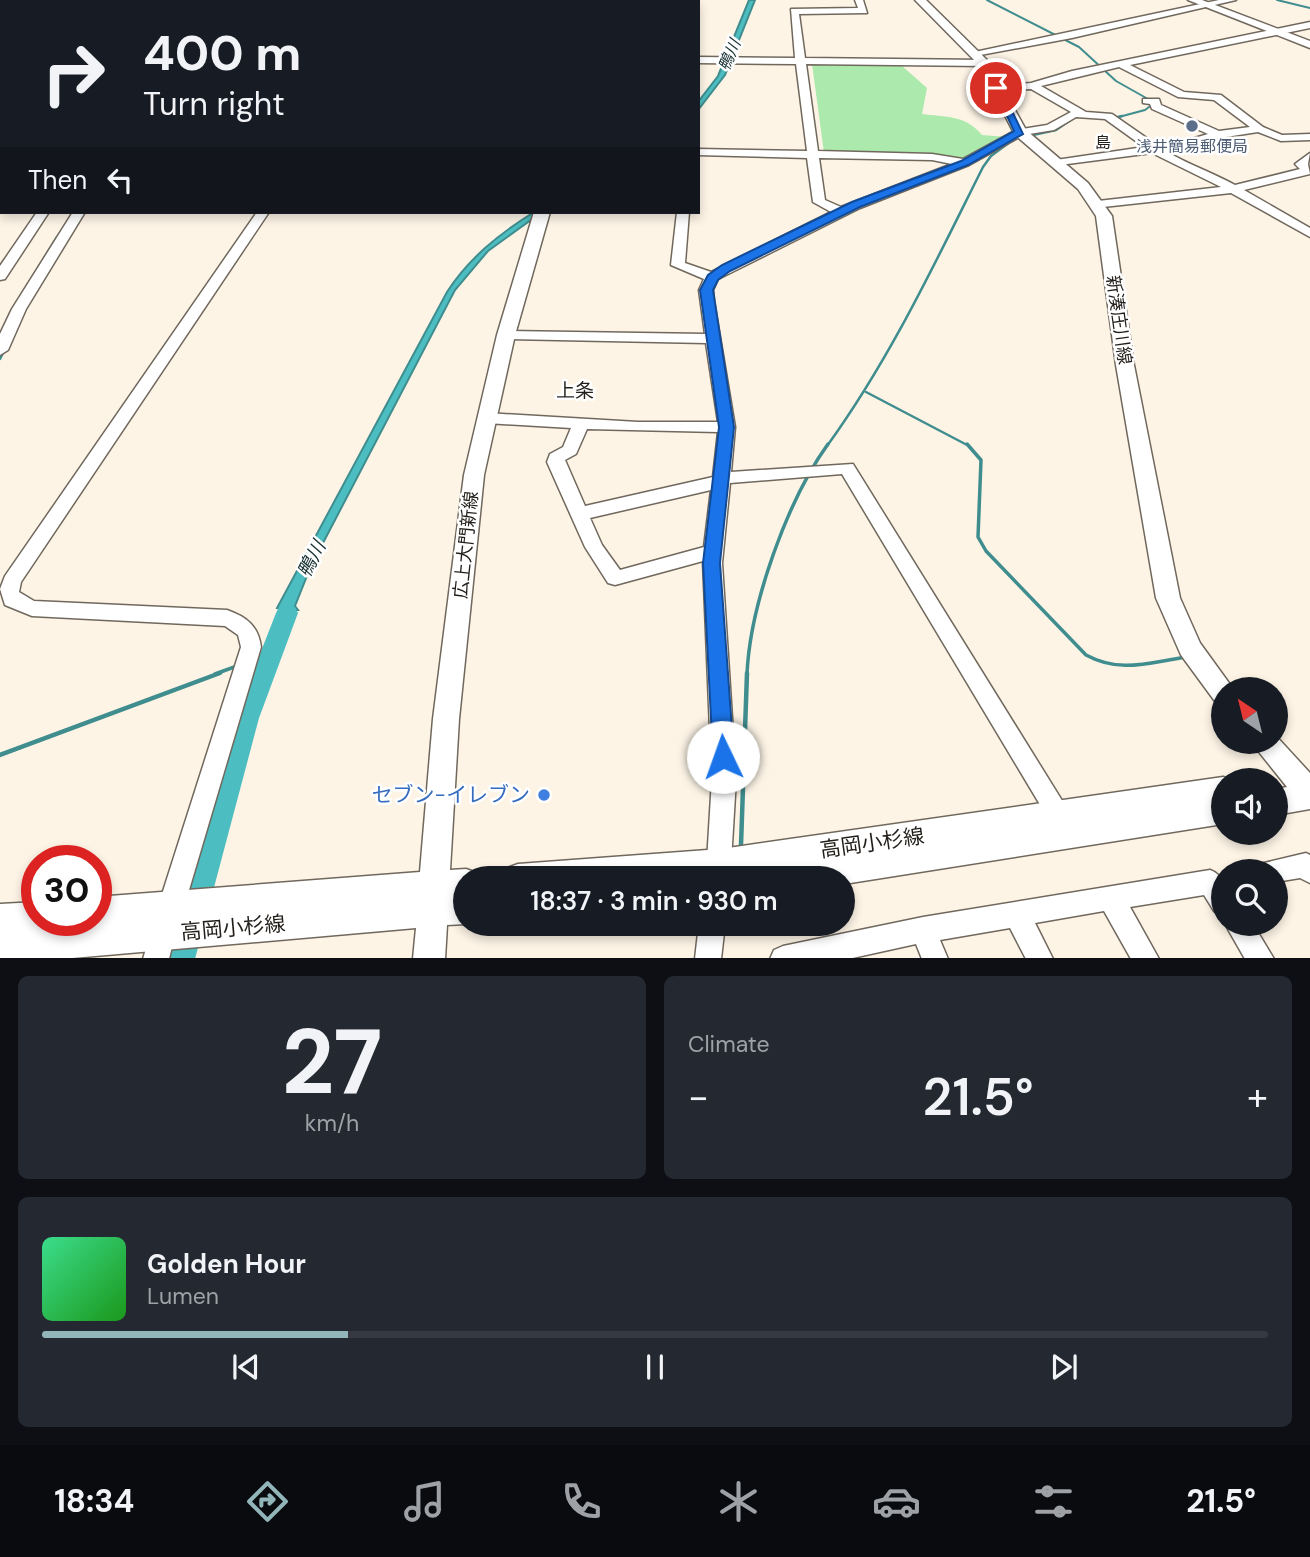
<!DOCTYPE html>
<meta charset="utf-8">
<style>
body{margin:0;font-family:"DM Sans","Noto Sans JP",sans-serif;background:#242831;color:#f1f3f6;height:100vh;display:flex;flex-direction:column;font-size:26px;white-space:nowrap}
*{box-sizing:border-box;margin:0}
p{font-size:23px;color:#9ea1a6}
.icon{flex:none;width:38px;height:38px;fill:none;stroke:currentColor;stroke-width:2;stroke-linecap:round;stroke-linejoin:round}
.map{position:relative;height:958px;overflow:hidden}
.side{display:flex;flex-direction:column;gap:18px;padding:18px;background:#0d0f14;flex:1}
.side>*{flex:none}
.hud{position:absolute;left:0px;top:0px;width:700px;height:214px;box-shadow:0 4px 10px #0003;background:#171b24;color:#f1f3f6;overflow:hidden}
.needle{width:46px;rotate:325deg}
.fabs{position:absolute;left:1211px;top:677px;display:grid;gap:14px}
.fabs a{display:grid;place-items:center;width:77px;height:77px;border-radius:50%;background:#171b24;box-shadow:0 4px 10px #0003;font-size:35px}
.speed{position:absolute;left:21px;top:845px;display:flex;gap:14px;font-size:35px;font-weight:700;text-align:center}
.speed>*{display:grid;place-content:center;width:91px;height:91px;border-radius:50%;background:#171b24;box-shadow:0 4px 10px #0003;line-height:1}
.speed .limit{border:10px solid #d22;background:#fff;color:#111}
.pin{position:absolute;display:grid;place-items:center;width:60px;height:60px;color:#fff;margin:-30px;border:4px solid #fff;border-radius:50%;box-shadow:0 2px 7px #0007}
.me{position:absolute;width:77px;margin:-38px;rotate:357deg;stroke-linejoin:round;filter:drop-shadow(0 0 5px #0008)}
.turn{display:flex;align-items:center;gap:24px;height:147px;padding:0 28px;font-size:32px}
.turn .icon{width:91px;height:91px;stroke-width:2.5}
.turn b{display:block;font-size:49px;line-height:60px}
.then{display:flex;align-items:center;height:66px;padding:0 28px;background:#0003;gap:14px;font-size:26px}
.big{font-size:52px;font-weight:600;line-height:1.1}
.side .card{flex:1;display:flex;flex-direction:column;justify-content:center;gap:10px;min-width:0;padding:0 24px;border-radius:10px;background:#242831}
.side .dial{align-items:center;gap:0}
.dial b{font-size:91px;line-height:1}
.song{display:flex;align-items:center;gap:21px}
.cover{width:84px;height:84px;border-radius:10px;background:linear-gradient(135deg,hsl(150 70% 55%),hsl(120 70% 35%))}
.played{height:7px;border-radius:4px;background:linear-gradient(90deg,#91b5b8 25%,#363941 25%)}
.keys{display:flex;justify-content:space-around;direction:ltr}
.heat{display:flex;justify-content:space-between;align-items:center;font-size:38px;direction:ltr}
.side .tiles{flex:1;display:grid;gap:18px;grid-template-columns:1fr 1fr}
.card:last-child{grid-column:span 2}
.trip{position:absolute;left:453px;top:866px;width:402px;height:70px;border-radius:35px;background:#171b24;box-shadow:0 4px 10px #0003;font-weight:600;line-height:70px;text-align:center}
.tab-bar{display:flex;height:112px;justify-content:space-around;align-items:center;background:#090b0e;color:#9ea1a6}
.tab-bar .icon{width:49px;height:49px}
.tab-bar .on{color:#91b5b8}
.tab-bar b{font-size:32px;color:#f1f3f6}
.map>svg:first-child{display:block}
.green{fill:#ace9ad}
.water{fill:#4cbdc0;stroke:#3f8d8e;stroke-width:2}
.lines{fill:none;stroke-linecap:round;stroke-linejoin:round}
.stream-far3{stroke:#3f8d8e;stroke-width:2}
.stream-far2{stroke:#3f8d8e;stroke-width:2.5}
.stream-far1{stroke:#3f8d8e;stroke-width:3.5}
.stream{stroke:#3f8d8e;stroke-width:4.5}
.river{fill:#4cbdc0;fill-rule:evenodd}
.minor-casing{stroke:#70685d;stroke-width:3}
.major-casing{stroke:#70685d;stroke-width:3}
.minor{fill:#fff;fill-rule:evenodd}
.major{fill:#fff;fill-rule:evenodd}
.route{fill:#1a73e8;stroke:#114b97;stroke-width:2}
.service-dot{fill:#5c6f8a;stroke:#fff;stroke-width:2.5}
.shop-dot{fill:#3f7fe0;stroke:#fff;stroke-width:2.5}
.labels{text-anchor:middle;stroke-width:5;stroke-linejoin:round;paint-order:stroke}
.far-water-label{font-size:16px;font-style:italic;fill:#162f30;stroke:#fff}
.far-neighbourhood-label{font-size:16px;fill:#221e1a;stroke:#fff}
.far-service-label{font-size:16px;fill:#4e5e75;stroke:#fff}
.street-label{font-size:18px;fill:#221e1a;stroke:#fff}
.neighbourhood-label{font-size:19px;fill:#221e1a;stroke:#fff}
.water-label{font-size:19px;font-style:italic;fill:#162f30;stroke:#fff}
.near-shop-label{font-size:21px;fill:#366cbe;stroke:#fff;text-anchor:end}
.near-street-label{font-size:21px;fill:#221e1a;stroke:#fff}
</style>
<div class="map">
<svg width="1310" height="959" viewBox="0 0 1310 959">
<rect width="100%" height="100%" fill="#fdf4e6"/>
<path class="green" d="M812 64 901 65 927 88 922 114C945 117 966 115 982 135L1008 137 973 162 824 153Z"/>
<g class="water">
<path d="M749 0H755L725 75 698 110V102L718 76Z"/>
<path d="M534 212H542L488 251 455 290 311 566 295 606 298 610H294L283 638 271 637 282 609 277 608 447 292C469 258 499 234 534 212Z"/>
</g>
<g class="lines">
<g class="stream-far3">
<path d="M987 0 1079 47 1116 81 1148 99"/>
<path d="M1277 0 1310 8"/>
<path d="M229 2 231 0"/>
<path d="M1115 118 1145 110 1153 104"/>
</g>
<g class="stream-far2">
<path d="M1114 118 1122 116"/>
<path d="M1033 135 1056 130 1072 119"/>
<path d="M19 299 57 237"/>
<path d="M0 359 5 349"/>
<path d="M866 392 969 446"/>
<path d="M827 446C890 359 935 263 983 167L991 156 1014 139"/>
</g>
<g class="stream-far1">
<path d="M967 444 981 460 978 537 986 551 1086 655C1121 674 1150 662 1187 657"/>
<path d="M254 659 270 653"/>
<path d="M215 674 237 666"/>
<path d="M747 674C750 605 787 501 828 444"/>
</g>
<g class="stream">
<path d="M0 755 220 673"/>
<path d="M741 845 747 673"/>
</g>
<path class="river" d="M287 605 295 607 298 613 259 718 195 959H166L235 718 276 613 279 607Z"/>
<defs>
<g id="minor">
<path d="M198 0H206L197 2Z"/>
<path d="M306 0H314L305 2Z"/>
<path d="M404 0H412L403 2Z"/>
<path d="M498 0H506L497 2Z"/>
<path d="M855 0H863L867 13 799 14 805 58 984 60 989 63 984 66 806 64 818 151 932 154 963 159 1016 130 1047 125 1071 112 1031 89 996 91 991 88 992 86 1031 83 1072 71 1310 22V28L1130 65 1184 92 1221 95 1263 127 1282 135 1310 134V140L1281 141 1258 132 1219 138 1169 153C1190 165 1213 173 1235 185L1300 169 1295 164 1310 153 1308 164 1310 174 1244 190 1310 228V237L1231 193 1094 208V202L1098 201 1221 187 1152 153 1052 166V162L1056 160 1144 147 1105 119 1076 117 1054 130 1023 135 969 165 860 208 718 279 713 290 714 301 735 427 731 472 853 464 1071 815 1067 823 1059 826 1051 823 842 474 730 483 722 563 736 779 730 878H706L712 779 703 561 615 585 608 583 585 547 547 462 550 454 563 447 571 428 486 423 478 418 486 413 638 422H718L706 343 506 339 499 335 506 331 705 334 699 290 704 279 671 265 677 212H689L685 263 711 272 831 212 813 202 807 158 698 155V149L807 151 796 64 698 63V57L795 58 791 9 858 8ZM1119 67 1178 97 1214 100 1250 127 1219 131 1161 105 1159 99H1143V103L1150 104 1152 109 1208 134 1161 148 1112 114 1086 112 1041 86ZM819 158 932 160 952 164 841 207 825 200ZM587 429 718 432 713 477 585 506 565 460 576 454ZM711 490 704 547 620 570 602 545 590 518Z"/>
<path d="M1219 0H1236L1072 38 975 56 970 53Z"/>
<path d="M37 212H49L5 279 0 280V266Z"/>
<path d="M73 212H85L26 309 8 350 0 355V334L12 309Z"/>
<path d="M257 212H269L21 582 19 592 34 601 227 610C247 617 258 626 261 647L184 907 180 916 171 919 162 916 158 907 241 647 238 635 225 626 32 616 5 605 0 589 5 576Z"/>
<path d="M1306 853 1310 855V883L1300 878 1276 882V872H1257L1260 864Z"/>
<path d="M1210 870C1229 877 1223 897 1223 914L1214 911 1204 895 1130 907 1159 959H1131L1104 911 1035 923 1053 959H1026L1010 928 940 940 948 959H922L916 944 848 959H770L774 950 783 946 923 917Z"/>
<path d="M162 921 171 925 175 934 169 959H143L153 925Z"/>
<path d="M699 924H725L721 959H695Z"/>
<path d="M1225 924H1253L1274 959H1245Z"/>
</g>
<g id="major">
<rect x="594" y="0" width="10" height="2"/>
<path d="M915 0H926L988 61 1026 130 1088 183 1112 216 1134 365 1180 598 1200 643 1234 690H1223V703L1214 700 1181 655 1156 598 1116 365 1096 216 1078 189 1015 135 979 65Z"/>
<path d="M1188 0H1202L1310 41V48Z"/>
<path d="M534 212H550L515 335 484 475 459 719 450 870 466 869 477 873 479 878H466V924L447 925 445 959H413L416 928 61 959H0V904L37 902V920H51L46 929 91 925 84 920H96V897L420 872 433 719 464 475 497 335Z"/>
<path d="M1276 736 1310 773V809L1276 815V789L1287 787 1251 742H1276Z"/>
<path d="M1223 777 1233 780H1223V824L844 884V878H776L781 868 699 878H503L507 868 518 864 721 849Z"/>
</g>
</defs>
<use href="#minor" class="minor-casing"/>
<use href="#major" class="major-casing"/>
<use href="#minor" class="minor"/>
<use href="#major" class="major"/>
</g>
<path class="route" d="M993 86 1001 88 1023 134 968 165 860 207 730 271 718 280 713 290 734 427 720 563 734 757 731 763 723 766 716 763 713 757 703 563 719 427 700 290 708 275 722 265 852 202 961 161 1014 131Z"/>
<circle class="service-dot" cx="1192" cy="126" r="7"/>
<circle class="shop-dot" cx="544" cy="795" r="7"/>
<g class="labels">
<g class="far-water-label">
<text transform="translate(729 55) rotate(-67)" y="6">鴨川</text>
</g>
<g class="far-neighbourhood-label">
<text x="1103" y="148">島</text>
</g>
<g class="far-service-label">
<text x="1192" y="152">浅井簡易郵便局</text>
</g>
<g class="street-label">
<text transform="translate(1119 320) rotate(82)" y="6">新湊庄川線</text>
<text transform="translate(466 545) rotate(-84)" y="6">広上大門新線</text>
</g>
<g class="neighbourhood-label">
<text x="575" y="397">上条</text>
</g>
<g class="water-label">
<text transform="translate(311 559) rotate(-63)" y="7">鴨川</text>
</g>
<g class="near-shop-label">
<text x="530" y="802">セブン-イレブン</text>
</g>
<g class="near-street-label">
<text transform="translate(872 843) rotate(-8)" y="7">高岡小杉線</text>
<text transform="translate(233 928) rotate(-5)" y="7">高岡小杉線</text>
</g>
</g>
</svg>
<div class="fabs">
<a><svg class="needle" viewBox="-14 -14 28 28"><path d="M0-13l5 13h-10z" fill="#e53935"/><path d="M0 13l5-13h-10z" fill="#9ea1a6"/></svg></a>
<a><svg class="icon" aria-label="sound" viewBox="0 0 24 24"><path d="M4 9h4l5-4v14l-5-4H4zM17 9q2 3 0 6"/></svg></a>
<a><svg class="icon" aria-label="search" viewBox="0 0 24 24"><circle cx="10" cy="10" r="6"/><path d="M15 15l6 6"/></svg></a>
</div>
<div class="speed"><div class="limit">30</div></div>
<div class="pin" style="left:996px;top:88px;background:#d93025"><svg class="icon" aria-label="arrive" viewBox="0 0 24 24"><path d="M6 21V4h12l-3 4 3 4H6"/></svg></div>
<svg class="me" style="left:723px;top:757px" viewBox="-20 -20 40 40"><circle r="19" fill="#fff"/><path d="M0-13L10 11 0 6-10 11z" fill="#1a73e8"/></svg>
<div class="trip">18:37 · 3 min · 930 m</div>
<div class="hud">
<div class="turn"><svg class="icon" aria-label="right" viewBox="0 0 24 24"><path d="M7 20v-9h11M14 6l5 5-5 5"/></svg><div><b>400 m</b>Turn right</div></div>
<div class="then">Then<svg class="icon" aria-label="left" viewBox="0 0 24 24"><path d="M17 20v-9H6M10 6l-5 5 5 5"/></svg></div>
</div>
</div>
<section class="side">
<div class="tiles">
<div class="card dial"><b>27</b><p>km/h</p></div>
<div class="card"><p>Climate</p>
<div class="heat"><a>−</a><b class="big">21.5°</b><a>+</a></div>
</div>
<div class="card">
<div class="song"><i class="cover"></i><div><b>Golden Hour</b><p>Lumen</p></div></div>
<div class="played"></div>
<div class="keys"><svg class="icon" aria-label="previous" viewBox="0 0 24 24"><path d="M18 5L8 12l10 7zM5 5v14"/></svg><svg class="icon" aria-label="pause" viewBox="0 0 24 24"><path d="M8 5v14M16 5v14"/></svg><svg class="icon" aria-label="next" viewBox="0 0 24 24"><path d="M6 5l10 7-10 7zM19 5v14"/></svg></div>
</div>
</div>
</section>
<nav class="tab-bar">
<b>18:34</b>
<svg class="icon on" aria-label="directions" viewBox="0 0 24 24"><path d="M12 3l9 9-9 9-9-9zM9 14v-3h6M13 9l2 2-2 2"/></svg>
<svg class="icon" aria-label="music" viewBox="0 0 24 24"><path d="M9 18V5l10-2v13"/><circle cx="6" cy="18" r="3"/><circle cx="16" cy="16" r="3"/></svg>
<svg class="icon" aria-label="phone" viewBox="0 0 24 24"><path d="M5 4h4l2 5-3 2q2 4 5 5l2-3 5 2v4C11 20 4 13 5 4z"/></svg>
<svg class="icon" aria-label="climate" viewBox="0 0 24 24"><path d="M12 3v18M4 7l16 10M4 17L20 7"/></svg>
<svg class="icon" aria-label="car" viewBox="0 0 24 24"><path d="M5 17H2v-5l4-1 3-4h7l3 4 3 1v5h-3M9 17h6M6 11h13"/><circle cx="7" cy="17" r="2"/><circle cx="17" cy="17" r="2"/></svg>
<svg class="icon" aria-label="filters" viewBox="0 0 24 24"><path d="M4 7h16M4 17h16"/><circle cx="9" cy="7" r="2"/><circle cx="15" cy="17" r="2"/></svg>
<b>21.5°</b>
</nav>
